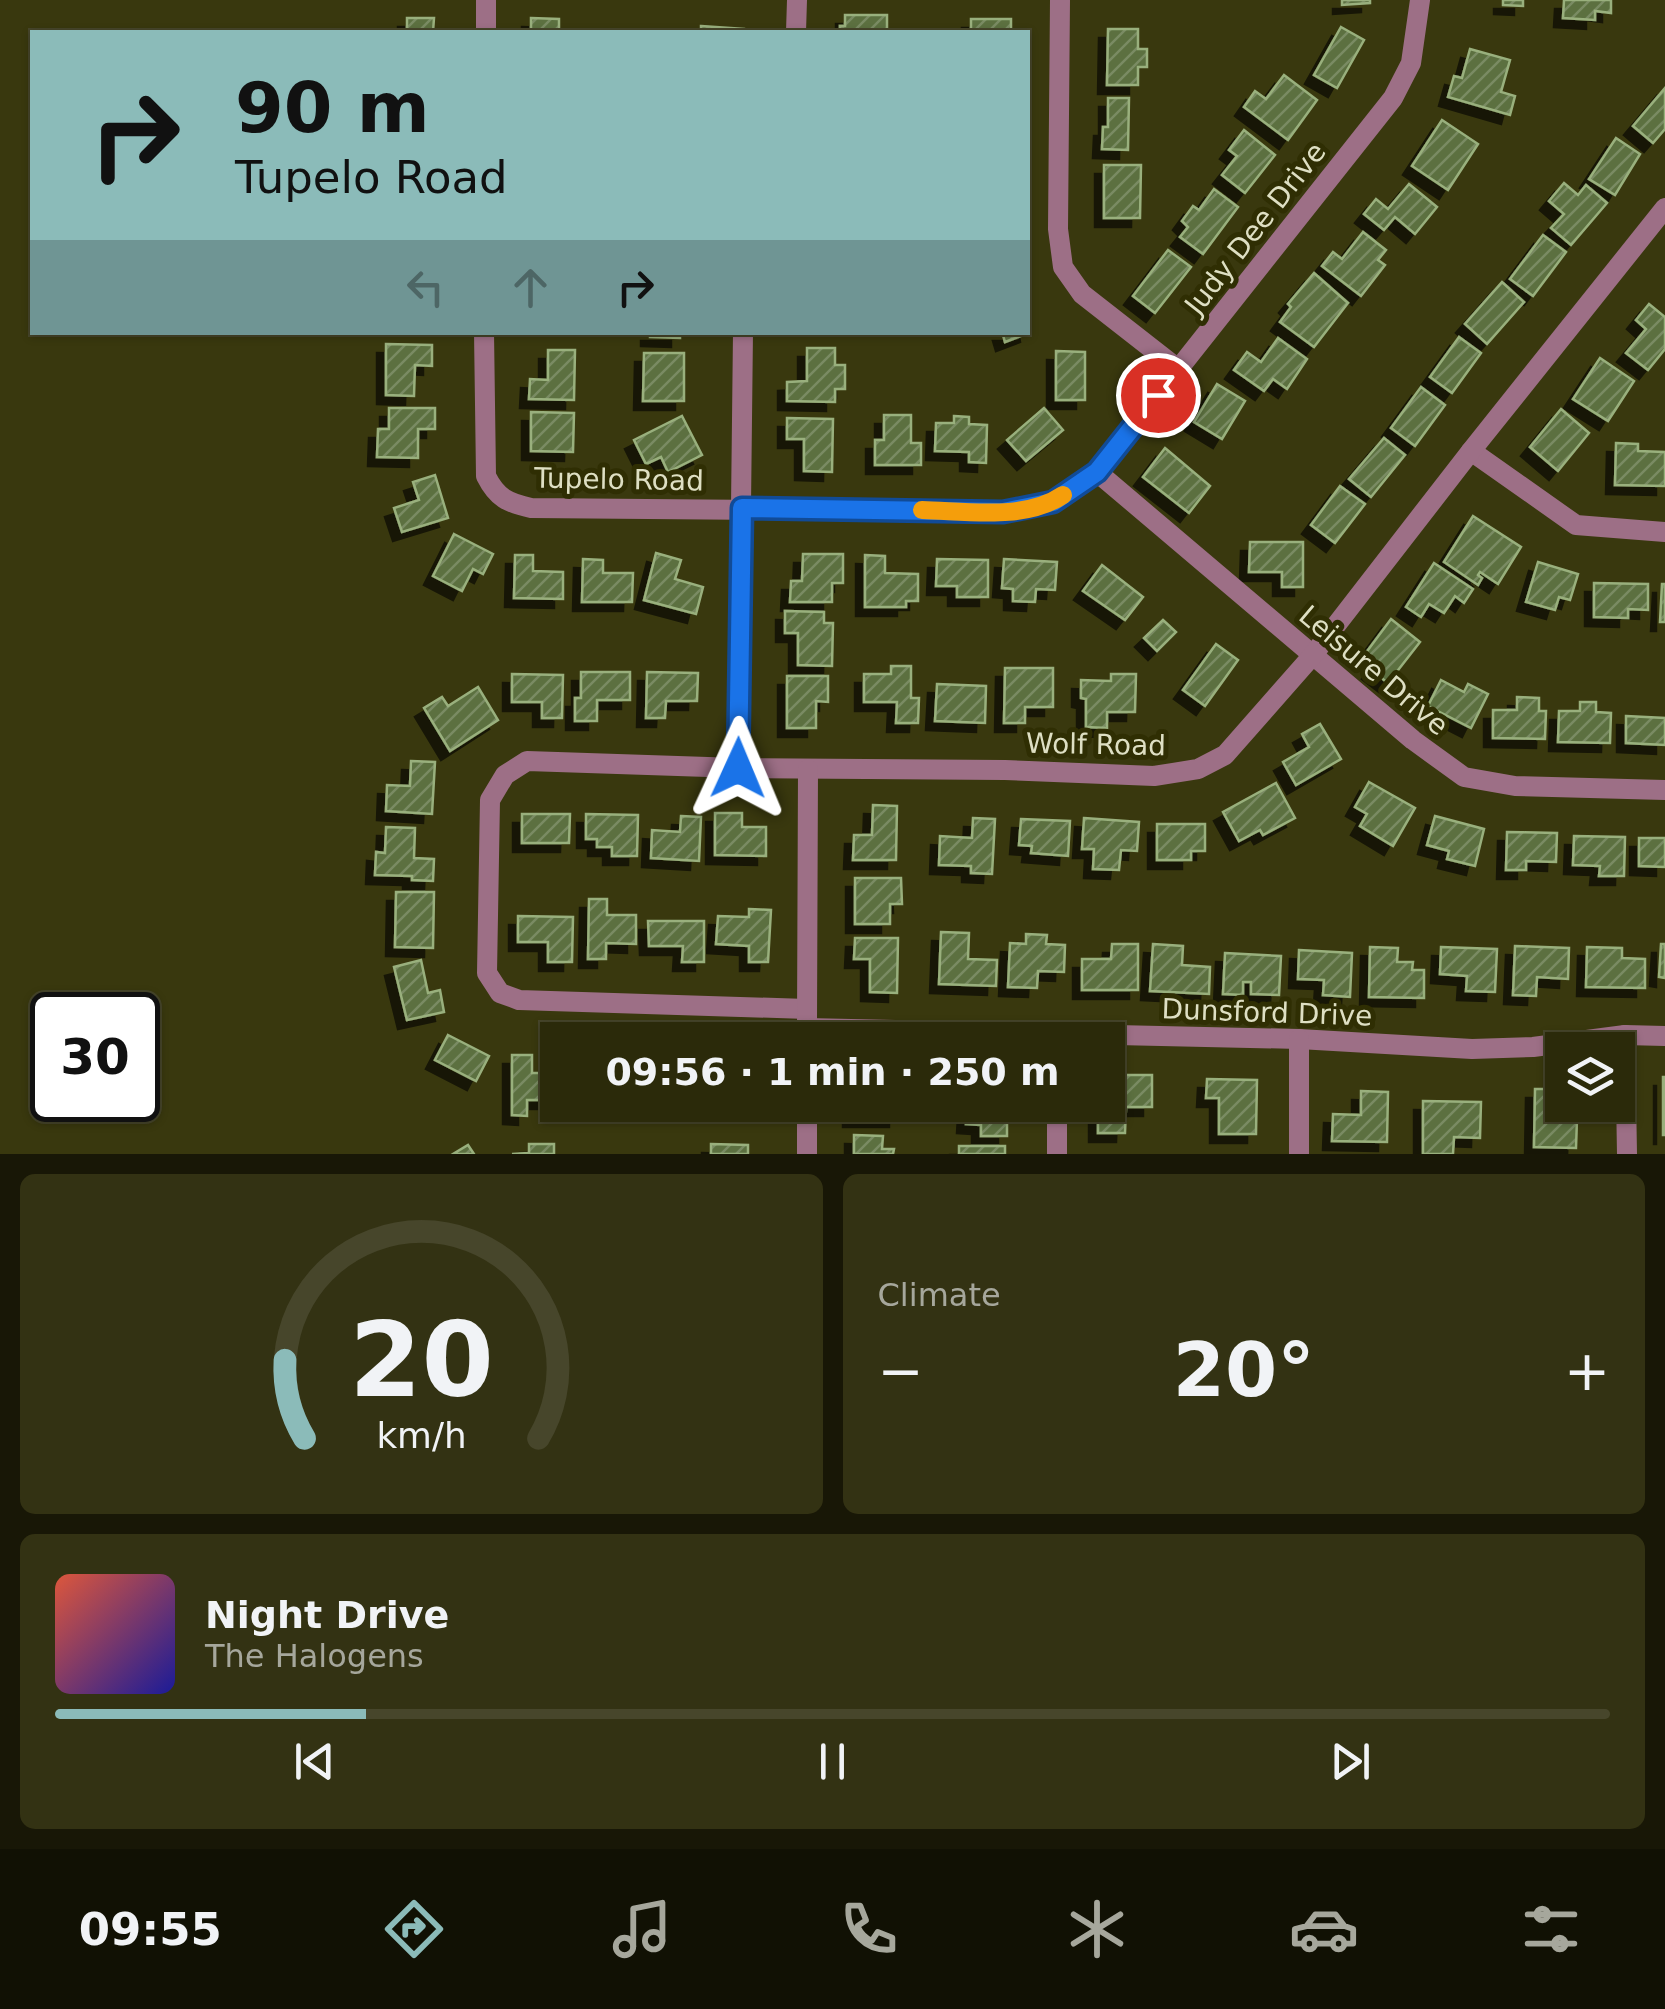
<!DOCTYPE html>
<meta charset="utf-8">
<style>
body{margin:0;font-family:"DejaVu Sans",sans-serif;background:#333213;color:#f1f3f6;height:100vh;display:flex;flex-direction:column;font-size:38px;white-space:nowrap}
*{box-sizing:border-box;margin:0}
p{font-size:32px;color:#a6a79c}
.icon{flex:none;width:55px;height:55px;fill:none;stroke:currentColor;stroke-width:2;stroke-linecap:round;stroke-linejoin:round}
.map{position:relative;height:1154px;overflow:hidden}
.side{display:flex;flex-direction:column;gap:20px;padding:20px;background:#181706;flex:1}
.side>*{flex:none}
.banner{position:absolute;left:30px;top:30px;width:1000px;height:305px;border-radius:0px;box-shadow:0 2px 8px #0004,0 0 0 2px #47462b;background:#8bbbb9;color:#111;overflow:hidden}
.controls{position:absolute;left:1545px;top:1032px;display:grid;gap:20px}
.controls a{display:grid;place-items:center;width:90px;height:90px;border-radius:0px;background:#2b2a0a;box-shadow:0 2px 8px #0004,0 0 0 2px #47462b;font-size:50px}
.speed{position:absolute;left:30px;top:992px;display:flex;gap:20px;font-size:50px;font-weight:700;text-align:center}
.speed>*{display:grid;place-content:center;width:130px;height:130px;border-radius:50%;background:#2b2a0a;box-shadow:0 2px 8px #0004,0 0 0 2px #47462b;line-height:1}
.speed .limit{border:5px solid #111;border-radius:15px;background:#fff;color:#111}
.pin{position:absolute;display:grid;place-items:center;width:85px;height:85px;color:#fff;margin:-42px;border:5px solid #fff;border-radius:50%;box-shadow:0 2px 10px #0007}
.me{position:absolute;width:110px;margin:-55px;rotate:1deg;stroke-linejoin:round;filter:drop-shadow(0 0 8px #0008)}
.turn{display:flex;align-items:center;gap:35px;height:210px;padding:0 40px;font-size:45px}
.turn .icon{width:130px;height:130px;stroke-width:2.5}
.turn b{display:block;font-size:70px;line-height:85px}
.lanes{display:flex;align-items:center;height:95px;padding:0 40px;background:#0003;justify-content:center;gap:50px;direction:ltr}
.lanes .off{opacity:.35}
.big{font-size:75px;font-weight:800;line-height:1.1}
.side .widget{flex:1;display:flex;flex-direction:column;justify-content:center;gap:15px;min-width:0;padding:0 35px;border-radius:15px;background:#333213}
.side .dial{align-items:center;gap:0}
.dial svg{height:260px;overflow:visible;fill:none;stroke:#47462b;stroke-width:7;stroke-linecap:round;text-anchor:middle}
.dial text{fill:#f1f3f6;stroke:none}
.song{display:flex;align-items:center;gap:30px}
.cover{width:120px;height:120px;border-radius:15px;background:linear-gradient(135deg,hsl(10 70% 55%),hsl(240 70% 35%))}
.played{height:10px;border-radius:5px;background:linear-gradient(90deg,#8bbbb9 20%,#47462b 20%)}
.keys{display:flex;justify-content:space-around;direction:ltr}
.heat{display:flex;justify-content:space-between;align-items:center;font-size:55px;direction:ltr}
.side .tiles{flex:1;display:grid;gap:20px;grid-template-columns:1fr 1fr}
.widget:last-child{grid-column:span 2}
.trip{position:absolute;left:540px;top:1022px;width:585px;height:100px;border-radius:0px;background:#2b2a0a;box-shadow:0 2px 8px #0004,0 0 0 2px #47462b;font-weight:800;line-height:100px;text-align:center}
.menu{display:flex;height:160px;justify-content:space-around;align-items:center;background:#111104;color:#a6a79c}
.menu .icon{width:70px;height:70px}
.menu .active{color:#8bbbb9}
.menu b{font-size:45px;color:#f1f3f6}
.map>svg:first-child{display:block}
.building{fill:url(#building-hatch);stroke:#99b07d;stroke-width:2.5;filter:url(#shadow)}
.lines{fill:none;stroke-linecap:round;stroke-linejoin:round}
.street{stroke:#9d6f86;stroke-width:20}
.route-casing{stroke:#114b97;stroke-width:25}
.route{stroke:#1a73e8;stroke-width:18}
.slow{stroke:#f59e0b;stroke-width:18}
.labels{text-anchor:middle;stroke-width:10;stroke-linejoin:round;paint-order:stroke}
.street-label{font-size:28px;fill:#dedfc3;stroke:#2f2e03}
</style>
<div class="map">
<svg width="1665" height="1154" viewBox="0 0 1665 1154">
<defs>
<pattern id="building-hatch" width="6" height="6" patternUnits="userSpaceOnUse" patternTransform="scale(2.5)"><rect width="6" height="6" fill="#5b7040"/><path d="M-1 1l2-2M0 6l6-6M5 7l2-2" fill="none" stroke="#7a8b63"/></pattern>
<filter id="shadow"><feDropShadow dx="-9" dy="9" stdDeviation="0" flood-color="#0009"/></filter>
</defs>
<rect width="100%" height="100%" fill="#39380e"/>
<g class="building">
<path d="M1342 0H1370V3L1342 5Z"/>
<path d="M1503 0H1523V6L1503 5Z"/>
<path d="M1564 0H1611V13L1595 11V20L1563 18Z"/>
<path d="M845 15H887V32H840V26H845Z"/>
<path d="M407 18H434L433 32H407Z"/>
<path d="M531 18 559 19V31L565 32H531Z"/>
<rect x="971" y="19" width="40" height="13"/>
<path d="M701 26 744 29V32H701Z"/>
<path d="M1341 27 1364 40 1337 88 1314 75Z"/>
<path d="M1108 29H1138V49H1147V67H1138V85H1107Z"/>
<path d="M1470 49 1510 60 1501 92 1515 96 1510 115 1448 97 1454 76 1462 78Z"/>
<path d="M1284 75 1317 100 1288 140 1244 107 1255 91 1266 99Z"/>
<path d="M1665 88V129L1653 143 1633 126Z"/>
<path d="M1108 98H1129L1128 150 1102 149 1103 127H1108Z"/>
<path d="M1442 120 1478 144 1448 190 1412 166Z"/>
<path d="M1244 130 1275 155 1245 193 1222 175 1237 156 1229 150Z"/>
<path d="M1616 138 1640 154 1615 195 1589 179Z"/>
<path d="M1104 165H1141L1140 218H1104Z"/>
<path d="M1564 183 1578 195 1586 185 1607 203 1571 245 1551 228 1564 214 1549 201Z"/>
<path d="M1409 184 1437 207 1415 234 1395 217 1384 230 1364 214 1376 199 1388 209Z"/>
<path d="M1214 189 1238 207 1203 254 1180 237 1188 227 1182 221 1193 206 1199 210Z"/>
<path d="M1363 232 1386 250 1378 260 1385 265 1361 296 1322 266 1333 252 1342 259Z"/>
<path d="M1543 235 1566 252 1533 296 1510 279Z"/>
<path d="M1168 250 1191 267 1155 313 1133 296Z"/>
<path d="M1314 273 1348 303 1314 347 1280 322 1291 307 1288 304Z"/>
<path d="M1502 282 1524 302 1487 344 1465 324Z"/>
<path d="M1649 304 1665 317V349L1648 370 1626 353 1646 329 1636 320Z"/>
<path d="M1028 328 1029 333 1005 342 1002 332H1028Z"/>
<path d="M650 332H680V338L650 337Z"/>
<path d="M1459 337 1481 353 1452 393 1430 377Z"/>
<path d="M1278 338 1307 359 1287 389 1273 379 1264 391 1234 370 1247 352 1261 362Z"/>
<path d="M386 344 432 345V366L415 365 414 396 386 395Z"/>
<path d="M807 348H835V365H845V389H835V402L787 401V382L807 381Z"/>
<path d="M548 350H575L574 400 529 399 530 379 548 380Z"/>
<path d="M1056 351 1085 352V400H1056Z"/>
<path d="M644 353H684V401H643Z"/>
<path d="M1600 358 1634 381 1608 421 1573 399Z"/>
<path d="M1217 384 1245 401 1222 439 1194 422Z"/>
<path d="M1421 387 1445 405 1415 446 1391 428Z"/>
<path d="M389 408H435V429H418V458L377 457 378 429H389Z"/>
<path d="M1044 408 1063 430 1026 461 1007 440Z"/>
<path d="M1561 409 1589 433 1558 471 1530 447Z"/>
<path d="M531 412 574 413 573 452 531 451Z"/>
<path d="M884 415H911V443H921V465H875V440H884Z"/>
<path d="M682 416 702 455 668 472 661 457 646 464 634 440Z"/>
<path d="M954 416 969 417V424L987 425 986 463 969 462V452L935 451 936 423H954Z"/>
<path d="M787 418 833 419 832 472 804 471V439H787Z"/>
<path d="M1384 438 1405 455 1371 497 1349 479Z"/>
<path d="M1616 443 1638 444V451L1665 452V486L1615 485Z"/>
<path d="M1165 448 1210 486 1189 513 1143 477Z"/>
<path d="M435 475 448 518 402 532 394 508 419 500 413 482Z"/>
<path d="M1340 486 1365 504 1335 543 1311 525Z"/>
<path d="M1473 516 1521 547 1498 584 1480 572 1478 575 1482 578 1478 585 1444 562Z"/>
<path d="M454 534 493 554 483 574 473 569 462 591 433 576Z"/>
<path d="M1250 542H1303V587H1282V572H1249Z"/>
<path d="M656 553 681 560 675 579 703 587 696 614 644 600Z"/>
<path d="M803 554H843V583H832V602H790L791 581H802Z"/>
<path d="M515 555H533V571L563 572V599L514 598Z"/>
<path d="M865 555 885 556V573L918 574V601H906V607H865Z"/>
<path d="M583 559 603 560V573H633L632 602H582Z"/>
<path d="M937 559 988 560V597H957V586H936Z"/>
<path d="M1004 559 1057 562 1055 590 1036 589 1035 602 1013 601V589L1002 588Z"/>
<path d="M1538 562 1578 574 1570 600 1559 597 1555 610 1526 602Z"/>
<path d="M1434 563 1473 589 1464 603 1455 596 1444 613 1429 604 1421 617 1406 607Z"/>
<path d="M1102 565 1143 597 1125 620 1083 591Z"/>
<path d="M1594 583 1648 584V610L1628 609V618L1594 617Z"/>
<path d="M1662 584H1665V622H1660Z"/>
<path d="M785 611 824 612V623H833L832 666 798 665V633H785Z"/>
<path d="M1391 619 1420 642 1388 683 1371 670 1377 663 1365 654Z"/>
<path d="M1163 620 1176 632 1157 651 1144 638Z"/>
<path d="M1216 644 1238 660 1205 706 1183 690Z"/>
<path d="M891 666H911V698H919L918 723H896L897 702H864V674H891Z"/>
<path d="M1005 668H1053V707H1025V723H1004Z"/>
<path d="M581 672H630V700H597V721H575V698H581Z"/>
<path d="M647 672 698 673 697 701H666L665 718H646Z"/>
<path d="M512 674 563 675 562 718H542V702H512Z"/>
<path d="M1111 674H1136L1135 712H1107V728L1086 727V699L1081 698V680L1111 681Z"/>
<path d="M787 676H828V702L816 701V728H787Z"/>
<path d="M1441 680 1464 692 1468 684 1488 694 1471 728 1428 706Z"/>
<path d="M937 684 986 686 985 723 935 721Z"/>
<path d="M478 687 498 720 450 751 424 708 442 697 448 706Z"/>
<path d="M1517 697 1539 698V711H1546L1545 739 1493 738V710H1517Z"/>
<path d="M1580 702H1596V712L1611 713 1610 743 1558 742 1559 711H1580Z"/>
<path d="M1626 716 1665 718V745L1626 743Z"/>
<path d="M1320 724 1341 759 1296 785 1283 762 1309 747 1302 734Z"/>
<path d="M411 761 435 762 432 814 386 811 387 785 410 786Z"/>
<path d="M1369 782 1415 808 1393 846 1360 826 1367 814 1355 807Z"/>
<path d="M1276 783 1295 818 1263 835 1260 830 1239 841 1223 812Z"/>
<path d="M873 805 897 806 896 860H853L854 835H872Z"/>
<path d="M715 813H742V827H766V856L715 855Z"/>
<path d="M522 814H570L569 843H522Z"/>
<path d="M586 814 638 815 637 856H612V847H597V839H586Z"/>
<path d="M681 816 701 817 699 861 651 858 652 830 680 832Z"/>
<path d="M1435 816 1484 829 1475 866 1447 859 1449 851 1427 845Z"/>
<path d="M973 818 995 819 992 874 971 873V866L939 865 940 836 972 838Z"/>
<path d="M1084 818 1139 822 1137 851 1121 850 1119 870 1093 869 1094 849H1082Z"/>
<path d="M1021 819 1070 821 1068 856 1031 853 1032 846 1019 845Z"/>
<path d="M1157 824H1205V851H1191V860H1157Z"/>
<path d="M386 827 415 828 414 858 434 859 433 881 412 880V876L375 875 376 852 385 853Z"/>
<path d="M1507 832 1557 833 1556 862 1526 861V870H1506Z"/>
<path d="M1574 836 1625 837 1624 876H1599L1600 866 1573 865Z"/>
<path d="M1639 838H1665V867L1639 866Z"/>
<path d="M855 878H901L902 904H890V924H855Z"/>
<path d="M396 892H434L433 948 395 947Z"/>
<path d="M589 899H607V915H636V944L606 943V959H588Z"/>
<path d="M749 909 771 910 768 962H749V946L716 944 718 916 749 917Z"/>
<path d="M518 916 573 917 572 962H548V942H518Z"/>
<path d="M648 921H704V962H682L683 946H649Z"/>
<path d="M941 932 969 933 968 959 997 960 996 986 939 984Z"/>
<path d="M1026 934 1047 935 1046 944 1065 945 1064 972 1038 971 1037 988 1008 987 1010 943 1026 944Z"/>
<path d="M855 938H898L897 993 870 992V959H854Z"/>
<path d="M1112 944H1138V990H1082V959H1111Z"/>
<path d="M1153 944 1183 946 1182 965 1210 967 1209 994 1150 991Z"/>
<path d="M1661 944H1665V978L1659 977Z"/>
<path d="M1515 946 1569 948 1568 979 1537 977 1536 996 1513 995Z"/>
<path d="M1370 947 1398 948 1397 962H1413L1412 970H1424V998L1369 997Z"/>
<path d="M1441 947 1497 949 1495 992 1466 991 1467 976 1440 974Z"/>
<path d="M1587 947 1622 948V958L1645 959V988L1586 987Z"/>
<path d="M1299 950 1352 953 1350 997 1323 995 1324 980 1298 979Z"/>
<path d="M1225 953 1281 956 1279 995 1251 994V982H1243V995L1223 994Z"/>
<path d="M421 960 428 993 440 990 444 1012 407 1020 394 967Z"/>
<path d="M448 1035 489 1056 476 1081 435 1060Z"/>
<path d="M512 1055H532V1073H558V1100H527V1116L512 1115Z"/>
<path d="M1108 1075H1152V1107H1126L1125 1133H1098V1105H1108Z"/>
<rect x="1663" y="1077" width="2" height="58"/>
<path d="M1207 1079 1257 1080 1256 1134H1219V1098H1206Z"/>
<path d="M1535 1089H1562V1119H1577L1576 1148 1534 1147Z"/>
<path d="M1361 1091 1388 1092 1387 1142 1332 1141 1333 1114 1361 1115Z"/>
<path d="M1423 1101 1481 1102 1480 1138 1454 1137 1453 1154H1423Z"/>
<rect x="852" y="1105" width="46" height="13"/>
<path d="M953 1105H1007V1136H981V1125L966 1124 967 1108Z"/>
<path d="M854 1135 883 1136 882 1149H894L893 1154H854Z"/>
<path d="M529 1144H554V1154H512L529 1153Z"/>
<path d="M711 1144 748 1145V1154H711Z"/>
<path d="M468 1145 474 1154H453Z"/>
<rect x="959" y="1146" width="46" height="8"/>
</g>
<g class="lines">
<g class="street">
<path d="M1060 0 1058 229 1063 267 1082 294 1178 369"/>
<path d="M486 32V0"/>
<path d="M796 32 797 0"/>
<path d="M484 332 486 476C497 498 508 503 531 508L1003 512 1053 502 1097 472 1393 98 1411 63 1420 0"/>
<path d="M1471 451 1576 525 1665 532"/>
<path d="M1097 472 1413 740 1464 777 1515 786 1665 790"/>
<path d="M738 768 743 332"/>
<path d="M807 1009 519 1000 500 993 487 973 490 800 505 775 527 761 738 768 1005 770 1154 776 1198 769 1225 755 1313 655 1471 451 1665 208"/>
<path d="M807 1023 808 769"/>
<path d="M807 1028 1299 1039 1472 1049 1533 1047 1625 1035 1665 1036"/>
<path d="M1625 1035 1627 1154"/>
<path d="M1299 1039V1154"/>
<path d="M807 1154V1105"/>
<path d="M1057 1154V1105"/>
</g>
</g>
<g class="lines">
<defs>
<path id="route" d="M738 768 742 508 1003 512 1053 502 1097 472 1158 395"/>
</defs>
<use href="#route" class="route-casing"/>
<use href="#route" class="route"/>
<path class="slow" d="M922 510C966 511 1025 521 1063 495"/>
</g>
<g class="labels">
<g class="street-label">
<text transform="translate(1255 228) rotate(-52)" y="10">Judy Dee Drive</text>
<text transform="translate(619 479) rotate(1)" y="10">Tupelo Road</text>
<text transform="translate(1374 670) rotate(40)" y="10">Leisure Drive</text>
<text transform="translate(1096 744) rotate(1)" y="10">Wolf Road</text>
<text transform="translate(1267 1012) rotate(2)" y="10">Dunsford Drive</text>
</g>
</g>
</svg>
<div class="controls">
<a><svg class="icon" aria-label="layers" viewBox="0 0 24 24"><path d="M12 4l9 5-9 5-9-5zM3 14l9 5 9-5"/></svg></a>
</div>
<div class="speed"><div class="limit">30</div></div>
<div class="pin" style="left:1158px;top:395px;background:#d93025"><svg class="icon" aria-label="arrive" viewBox="0 0 24 24"><path d="M6 21V4h12l-3 4 3 4H6"/></svg></div>
<svg class="me" style="left:738px;top:768px" viewBox="-20 -20 40 40"><path d="M0-17L14 15 0 8-14 15z" fill="#1a73e8" stroke="#fff" stroke-width="4"/></svg>
<div class="trip">09:56 · 1 min · 250 m</div>
<div class="banner">
<div class="turn"><svg class="icon" aria-label="right" viewBox="0 0 24 24"><path d="M7 20v-9h11M14 6l5 5-5 5"/></svg><div><b>90 m</b>Tupelo Road</div></div>
<div class="lanes"><svg class="icon off" aria-label="left" viewBox="0 0 24 24"><path d="M17 20v-9H6M10 6l-5 5 5 5"/></svg><svg class="icon off" aria-label="ahead" viewBox="0 0 24 24"><path d="M12 20V5M6 11l6-6 6 6"/></svg><svg class="icon" aria-label="right" viewBox="0 0 24 24"><path d="M7 20v-9h11M14 6l5 5-5 5"/></svg></div>
</div>
</div>
<section class="side">
<div class="tiles">
<div class="widget dial"><svg viewBox="0 0 100 80">
<path d="M14 69A42 42 0 1 1 86 69"/>
<path d="M14 69A42 42 0 0 1 8 45" stroke="#8bbbb9"/>
<text x="50" y="56" font-size="32" font-weight="700">20</text>
<text x="50" y="72" font-size="11">km/h</text>
</svg></div>
<div class="widget"><p>Climate</p>
<div class="heat"><a>−</a><b class="big">20°</b><a>+</a></div>
</div>
<div class="widget">
<div class="song"><i class="cover"></i><div><b>Night Drive</b><p>The Halogens</p></div></div>
<div class="played"></div>
<div class="keys"><svg class="icon" aria-label="previous" viewBox="0 0 24 24"><path d="M18 5L8 12l10 7zM5 5v14"/></svg><svg class="icon" aria-label="pause" viewBox="0 0 24 24"><path d="M8 5v14M16 5v14"/></svg><svg class="icon" aria-label="next" viewBox="0 0 24 24"><path d="M6 5l10 7-10 7zM19 5v14"/></svg></div>
</div>
</div>
</section>
<nav class="menu">
<b>09:55</b>
<svg class="icon active" aria-label="directions" viewBox="0 0 24 24"><path d="M12 3l9 9-9 9-9-9zM9 14v-3h6M13 9l2 2-2 2"/></svg>
<svg class="icon" aria-label="music" viewBox="0 0 24 24"><path d="M9 18V5l10-2v13"/><circle cx="6" cy="18" r="3"/><circle cx="16" cy="16" r="3"/></svg>
<svg class="icon" aria-label="phone" viewBox="0 0 24 24"><path d="M5 4h4l2 5-3 2q2 4 5 5l2-3 5 2v4C11 20 4 13 5 4z"/></svg>
<svg class="icon" aria-label="climate" viewBox="0 0 24 24"><path d="M12 3v18M4 7l16 10M4 17L20 7"/></svg>
<svg class="icon" aria-label="car" viewBox="0 0 24 24"><path d="M5 17H2v-5l4-1 3-4h7l3 4 3 1v5h-3M9 17h6M6 11h13"/><circle cx="7" cy="17" r="2"/><circle cx="17" cy="17" r="2"/></svg>
<svg class="icon" aria-label="filters" viewBox="0 0 24 24"><path d="M4 7h16M4 17h16"/><circle cx="9" cy="7" r="2"/><circle cx="15" cy="17" r="2"/></svg>
</nav>
